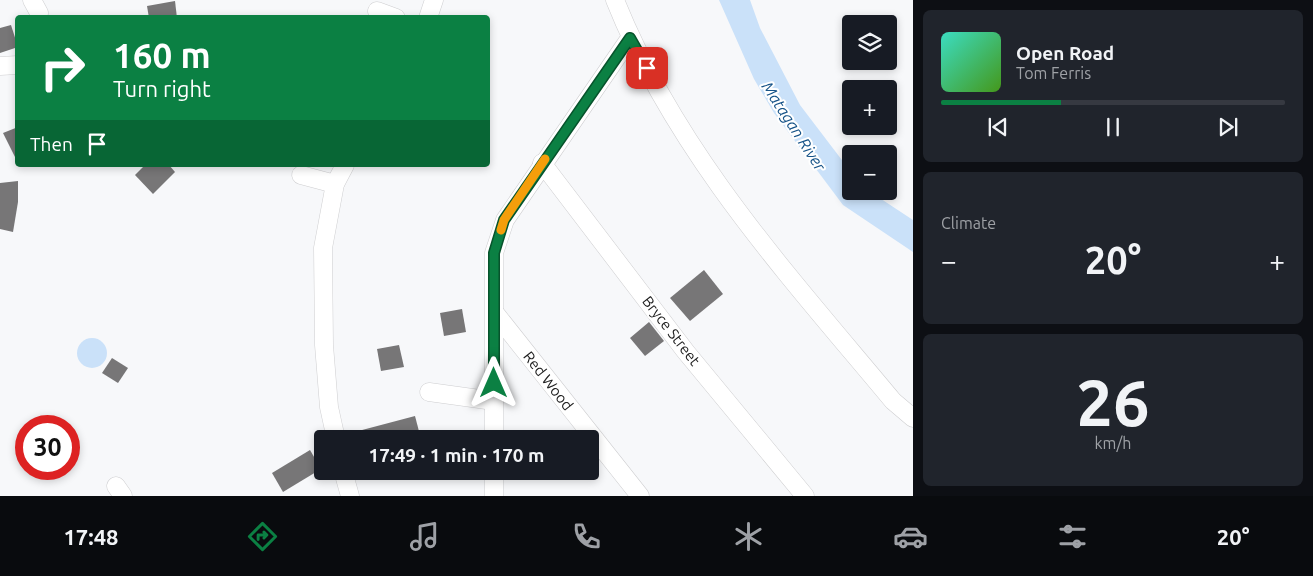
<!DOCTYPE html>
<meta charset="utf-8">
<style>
body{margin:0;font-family:Ubuntu,sans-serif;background:#20242c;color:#f1f3f6;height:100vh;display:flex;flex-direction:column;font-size:19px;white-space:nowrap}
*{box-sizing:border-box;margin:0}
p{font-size:16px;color:#9ea1a6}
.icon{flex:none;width:28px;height:28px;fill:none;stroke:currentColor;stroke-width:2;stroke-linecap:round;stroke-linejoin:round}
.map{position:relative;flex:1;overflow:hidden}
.panel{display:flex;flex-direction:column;gap:10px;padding:10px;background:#0d0f14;width:400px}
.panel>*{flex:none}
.banner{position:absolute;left:15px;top:15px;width:475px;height:152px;border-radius:5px;box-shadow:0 2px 8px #0003;background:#0b8043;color:#fff;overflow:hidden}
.fabs{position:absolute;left:842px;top:15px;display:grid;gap:10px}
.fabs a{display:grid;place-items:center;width:55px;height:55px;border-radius:5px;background:#171b24;box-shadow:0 2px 8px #0003;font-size:25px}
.speed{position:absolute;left:15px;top:415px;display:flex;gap:10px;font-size:25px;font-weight:700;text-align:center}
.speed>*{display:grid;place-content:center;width:65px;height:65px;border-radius:50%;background:#171b24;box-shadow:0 2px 8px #0003;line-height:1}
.speed .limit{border:8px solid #d22;background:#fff;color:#111}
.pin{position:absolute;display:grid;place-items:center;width:42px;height:42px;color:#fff;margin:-21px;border-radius:10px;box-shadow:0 2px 8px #0006}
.me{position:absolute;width:55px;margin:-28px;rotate:0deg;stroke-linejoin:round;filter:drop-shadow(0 0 4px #0008)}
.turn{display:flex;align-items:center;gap:18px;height:105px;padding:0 15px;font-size:22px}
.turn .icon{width:65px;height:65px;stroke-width:2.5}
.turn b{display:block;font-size:35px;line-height:42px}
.then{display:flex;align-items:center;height:48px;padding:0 15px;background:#0003;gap:10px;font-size:19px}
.big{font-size:38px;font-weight:600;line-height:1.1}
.panel .tile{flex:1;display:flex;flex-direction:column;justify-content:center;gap:8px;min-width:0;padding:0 18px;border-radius:8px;background:#20242c}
.panel .dial{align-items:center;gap:0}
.dial b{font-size:65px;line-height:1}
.song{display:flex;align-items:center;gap:15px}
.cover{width:60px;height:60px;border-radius:8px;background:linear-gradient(135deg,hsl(170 70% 55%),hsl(100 70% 35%))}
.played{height:5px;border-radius:2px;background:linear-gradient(90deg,#0b8043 35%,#363941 35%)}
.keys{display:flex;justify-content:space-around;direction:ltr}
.heat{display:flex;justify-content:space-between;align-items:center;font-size:28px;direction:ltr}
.trip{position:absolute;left:314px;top:430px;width:285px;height:50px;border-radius:5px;background:#171b24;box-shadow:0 2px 8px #0003;font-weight:600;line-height:50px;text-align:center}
.tab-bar{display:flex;height:80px;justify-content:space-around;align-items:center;background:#090b0e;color:#9ea1a6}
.tab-bar .icon{width:35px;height:35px}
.tab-bar .active{color:#0b8043}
.tab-bar b{font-size:22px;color:#f1f3f6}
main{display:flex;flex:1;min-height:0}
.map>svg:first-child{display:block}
.water{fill:#cae1f9}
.building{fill:#777677}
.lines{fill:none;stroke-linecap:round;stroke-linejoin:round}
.street-casing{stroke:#ceced0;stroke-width:19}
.street{stroke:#fff;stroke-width:18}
.route-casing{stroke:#07532c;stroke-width:12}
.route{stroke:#0b8043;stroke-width:9}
.slow{stroke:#f59e0b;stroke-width:9}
.labels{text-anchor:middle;stroke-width:4;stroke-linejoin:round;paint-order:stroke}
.street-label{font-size:15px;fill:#202020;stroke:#fff}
.water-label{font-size:16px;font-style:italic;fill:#165388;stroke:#fff}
</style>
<main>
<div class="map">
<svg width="913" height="496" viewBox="0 0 913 496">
<rect width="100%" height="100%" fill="#f7f8fa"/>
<g class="water">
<path d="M719 0H750L760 28 800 105 851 172V191H869L913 220V252L843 205 774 113 754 79Z"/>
<circle cx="92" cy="353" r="15"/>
</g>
<g class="building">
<path d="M175 1 177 18H149L147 6Z"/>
<path d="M11 25 18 47 0 53V28Z"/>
<path d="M18 127V163L3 133Z"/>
<path d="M145 165H169L175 172 153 194 135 175Z"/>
<path d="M18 181V202L13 232 0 229V183Z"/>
<path d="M704 270 723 294 690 321 670 298Z"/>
<path d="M462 309 466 332 444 336 440 313Z"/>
<path d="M649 322 664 341 645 356 630 338Z"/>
<path d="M399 345 404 367 381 371 377 349Z"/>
<path d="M112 358 128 368 118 383 102 373Z"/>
<path d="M415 416 421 439H347V434Z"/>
<path d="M310 450 321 469 283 492 272 473Z"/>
</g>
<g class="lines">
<defs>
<g id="street">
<path d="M32 0 39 13"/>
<path d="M615 0C676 153 789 276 893 401L913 418"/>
<path d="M377 11 396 18"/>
<path d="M428 18 434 0"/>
<path d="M0 66 18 65"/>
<path d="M542 163 686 352 805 496"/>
<path d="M301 175 335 184"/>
<path d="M495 313 640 496"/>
<path d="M429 392 494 401"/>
<path d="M336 439 329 407 324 345 323 248 335 184 345 165"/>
<path d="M494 439V253L505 220 630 38"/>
<path d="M343 471 350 496"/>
<path d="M116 486 123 496"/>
<path d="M494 496V471"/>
</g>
</defs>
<use href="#street" class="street-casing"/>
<use href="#street" class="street"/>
</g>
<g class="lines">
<defs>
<path id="route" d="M494 383V253L504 220 630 38 647 68"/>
</defs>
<use href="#route" class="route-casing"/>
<use href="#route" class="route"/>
<path class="slow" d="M501 230 504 220 545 159"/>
</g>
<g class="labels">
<g class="street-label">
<text transform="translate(671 331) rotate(52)" y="5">Bryce Street</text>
<text transform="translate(548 381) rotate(52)" y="5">Red Wood</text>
</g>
<g class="water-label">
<text transform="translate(794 126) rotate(57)" y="6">Matagan River</text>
</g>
</g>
</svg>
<div class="fabs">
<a><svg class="icon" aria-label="layers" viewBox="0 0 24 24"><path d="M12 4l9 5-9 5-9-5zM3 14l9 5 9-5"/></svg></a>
<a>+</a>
<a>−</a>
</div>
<div class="speed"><div class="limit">30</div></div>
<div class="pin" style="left:647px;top:68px;background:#d93025"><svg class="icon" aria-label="arrive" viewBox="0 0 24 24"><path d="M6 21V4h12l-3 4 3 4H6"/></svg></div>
<svg class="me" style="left:494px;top:383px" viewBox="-20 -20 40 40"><path d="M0-17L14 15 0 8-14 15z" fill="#0b8043" stroke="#fff" stroke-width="4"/></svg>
<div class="trip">17:49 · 1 min · 170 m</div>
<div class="banner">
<div class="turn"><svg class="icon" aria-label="right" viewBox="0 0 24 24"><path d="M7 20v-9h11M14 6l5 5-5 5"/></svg><div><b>160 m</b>Turn right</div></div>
<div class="then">Then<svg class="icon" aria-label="arrive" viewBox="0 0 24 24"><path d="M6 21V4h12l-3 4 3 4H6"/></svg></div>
</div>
</div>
<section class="panel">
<div class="tile">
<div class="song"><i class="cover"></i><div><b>Open Road</b><p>Tom Ferris</p></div></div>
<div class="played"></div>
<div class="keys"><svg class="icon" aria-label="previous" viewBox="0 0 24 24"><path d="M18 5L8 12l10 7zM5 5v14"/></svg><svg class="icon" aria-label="pause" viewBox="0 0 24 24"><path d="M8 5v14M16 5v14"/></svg><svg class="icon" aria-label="next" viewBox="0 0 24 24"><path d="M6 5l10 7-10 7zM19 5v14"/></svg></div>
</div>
<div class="tile"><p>Climate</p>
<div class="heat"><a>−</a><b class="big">20°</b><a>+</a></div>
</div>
<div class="tile dial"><b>26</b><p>km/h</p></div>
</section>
</main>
<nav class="tab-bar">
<b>17:48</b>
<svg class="icon active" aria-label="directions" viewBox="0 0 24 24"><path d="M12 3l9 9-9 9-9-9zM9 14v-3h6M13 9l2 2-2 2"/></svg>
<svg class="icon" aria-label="music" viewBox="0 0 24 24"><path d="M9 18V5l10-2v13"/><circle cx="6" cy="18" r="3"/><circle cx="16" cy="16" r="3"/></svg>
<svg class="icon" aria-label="phone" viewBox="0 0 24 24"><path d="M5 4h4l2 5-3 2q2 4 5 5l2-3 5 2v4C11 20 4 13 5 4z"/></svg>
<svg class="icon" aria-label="climate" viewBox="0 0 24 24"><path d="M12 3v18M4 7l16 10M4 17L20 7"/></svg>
<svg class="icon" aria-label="car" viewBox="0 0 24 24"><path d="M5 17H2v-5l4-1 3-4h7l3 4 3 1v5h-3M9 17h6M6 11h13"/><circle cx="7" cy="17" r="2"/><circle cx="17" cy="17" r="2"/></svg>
<svg class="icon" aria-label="filters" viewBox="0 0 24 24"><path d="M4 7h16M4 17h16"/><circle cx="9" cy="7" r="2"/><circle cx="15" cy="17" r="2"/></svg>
<b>20°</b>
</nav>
